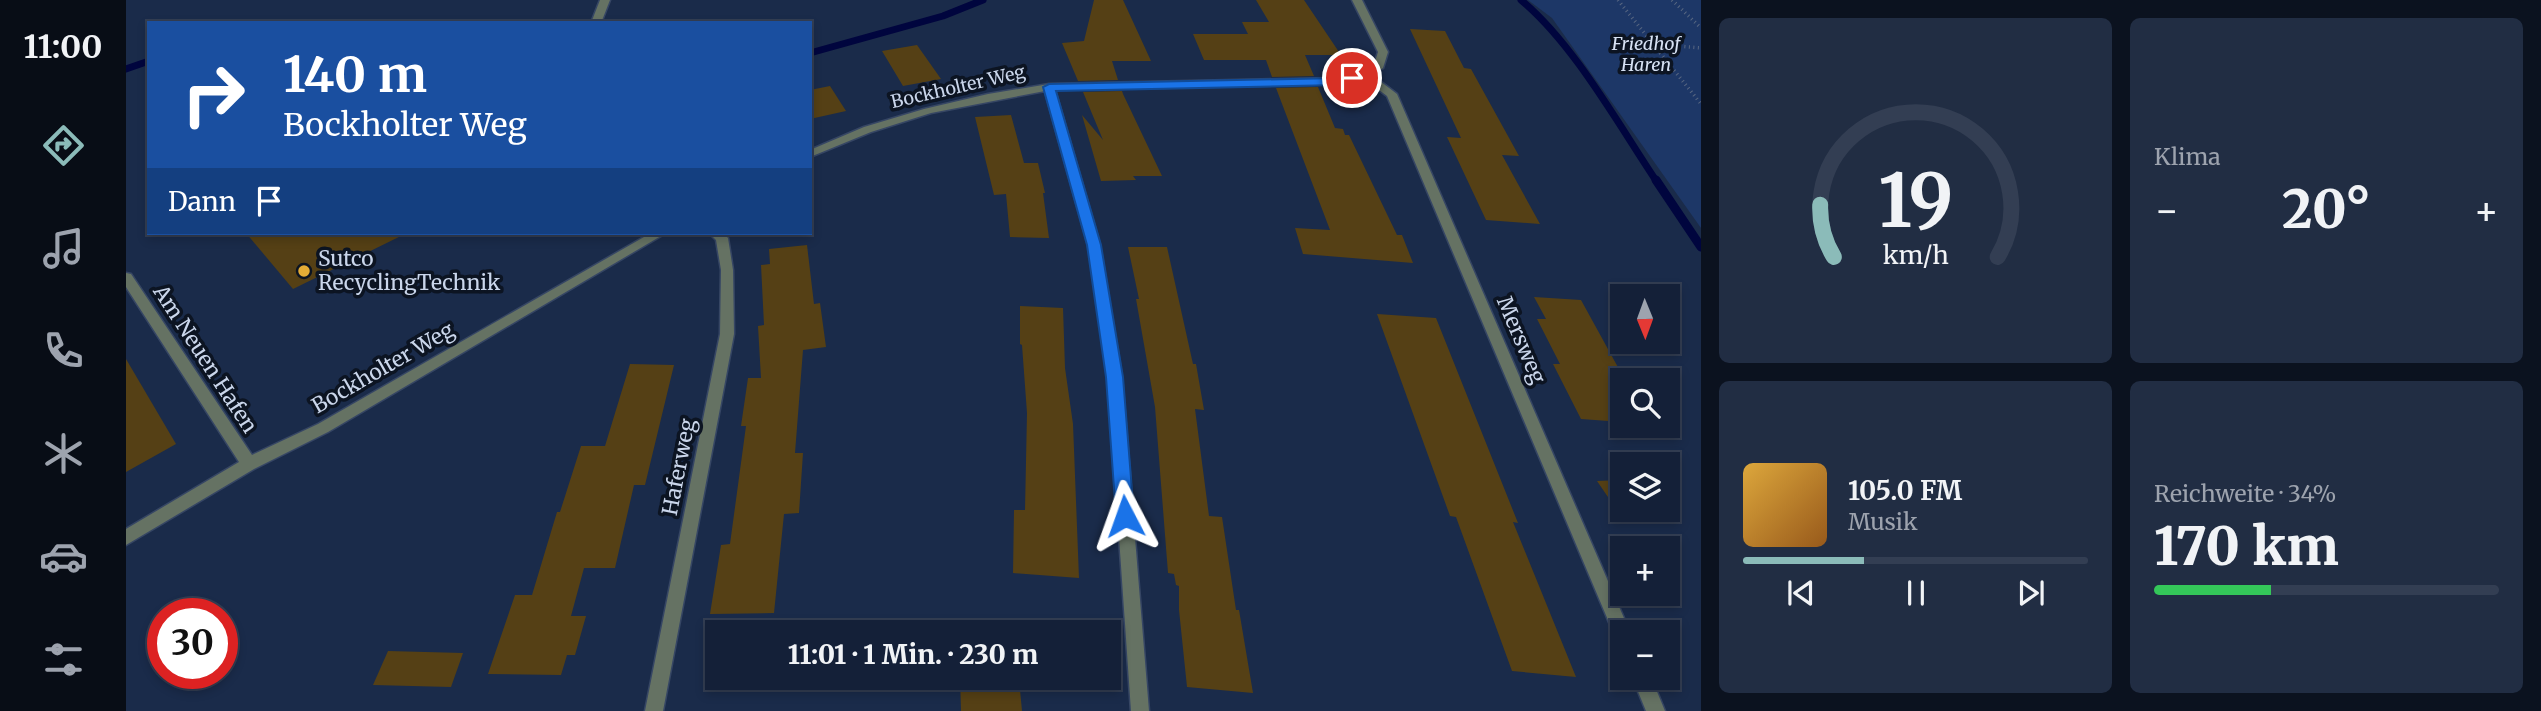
<!DOCTYPE html>
<html lang="de">
<meta charset="utf-8">
<style>
body{margin:0;font-family:Merriweather,serif;background:#212d43;color:#f1f3f6;height:100vh;display:flex;flex-direction:column;font-size:26px;white-space:nowrap}
*{box-sizing:border-box;margin:0}
p{font-size:23px;color:#9da3ae}
.icon{flex:none;width:38px;height:38px;fill:none;stroke:currentColor;stroke-width:2;stroke-linecap:round;stroke-linejoin:round}
.map{position:relative;flex:1;overflow:hidden}
.panel{display:flex;flex-direction:column;gap:18px;padding:18px;background:#0b121f;width:840px}
.panel>*{flex:none}
.top-card{position:absolute;left:21px;top:21px;width:665px;height:214px;border-radius:0px;box-shadow:0 4px 10px #0003,0 0 0 2px #333e53;background:#1a4fa0;color:#fff;overflow:hidden}
.needle{width:46px;rotate:179deg}
.controls{position:absolute;left:1484px;top:284px;display:grid;gap:14px}
.controls a{display:grid;place-items:center;width:70px;height:70px;border-radius:0px;background:#142038;box-shadow:0 4px 10px #0003,0 0 0 2px #333e53;font-size:35px}
.speed{position:absolute;left:21px;top:598px;display:flex;gap:14px;font-size:35px;font-weight:700;text-align:center}
.speed>*{display:grid;place-content:center;width:91px;height:91px;border-radius:50%;background:#142038;box-shadow:0 4px 10px #0003,0 0 0 2px #333e53;line-height:1}
.speed .limit{border:10px solid #d22;background:#fff;color:#111}
.pin{position:absolute;display:grid;place-items:center;width:60px;height:60px;color:#fff;margin:-30px;border:4px solid #fff;border-radius:50%;box-shadow:0 2px 7px #0007}
.me{position:absolute;width:77px;margin:-38px;rotate:356deg;stroke-linejoin:round;filter:drop-shadow(0 0 5px #0008)}
.turn{display:flex;align-items:center;gap:24px;height:147px;padding:0 21px;font-size:32px}
.turn .icon{width:91px;height:91px;stroke-width:2.5}
.turn b{display:block;font-size:49px;line-height:60px}
.then{display:flex;align-items:center;height:66px;padding:0 21px;background:#0003;gap:14px;font-size:26px}
.big{font-size:52px;font-weight:800;line-height:1.1}
.panel .tile{flex:1;display:flex;flex-direction:column;justify-content:center;gap:10px;min-width:0;padding:0 24px;border-radius:10px;background:#212d43}
.panel .dial{align-items:center;gap:0}
.dial svg{height:182px;overflow:visible;fill:none;stroke:#333e53;stroke-width:7;stroke-linecap:round;text-anchor:middle}
.dial text{fill:#f1f3f6;stroke:none}
.song{display:flex;align-items:center;gap:21px}
.cover{width:84px;height:84px;border-radius:10px;background:linear-gradient(135deg,hsl(40 70% 55%),hsl(30 70% 35%))}
.played{height:7px;border-radius:4px;background:linear-gradient(90deg,#8bbbb9 35%,#333e53 35%)}
.keys{display:flex;justify-content:space-around;direction:ltr}
.heat{display:flex;justify-content:space-between;align-items:center;font-size:38px;direction:ltr}
.charge{height:10px;border-radius:5px;background:linear-gradient(90deg,#34c759 34%,#333e53 0)}
.panel .tiles{flex:1;display:grid;gap:18px;grid-template-columns:repeat(2,1fr)}
.trip{position:absolute;left:579px;top:620px;width:416px;height:70px;border-radius:0px;background:#142038;box-shadow:0 4px 10px #0003,0 0 0 2px #333e53;font-weight:800;line-height:70px;text-align:center}
main{display:flex;flex:1;min-height:0}
.menu{display:flex;flex-direction:column;width:126px;justify-content:space-around;align-items:center;background:#080d16;color:#9da3ae}
.menu .icon{width:49px;height:49px}
.menu .selected{color:#8bbbb9}
.menu b{font-size:32px;color:#f1f3f6}
.map>svg:first-child{display:block}
.green{fill:#1d3767}
.lines{fill:none;stroke-linecap:round;stroke-linejoin:round}
.stream-far1{stroke:#00053e;stroke-width:7}
.stream{stroke:#00053e;stroke-width:9}
.building{fill:#554015}
.street-casing{stroke:#364664;stroke-width:3}
.path{stroke:#586782;stroke-width:3.5;stroke-dasharray:1 3.5;stroke-linecap:butt}
.street{fill:#657263;fill-rule:evenodd}
.route{fill:#1a73e8;stroke:#114b97;stroke-width:2}
.poi-dot{fill:#e5ad36;stroke:#0c1422;stroke-width:2.5}
.labels{text-anchor:middle;stroke-width:7;stroke-linejoin:round;paint-order:stroke}
.far-park-label{font-size:18px;font-style:italic;fill:#d7e2f4;stroke:#0c1422}
.far-street-label{font-size:18px;fill:#cad6eb;stroke:#0c1422}
.poi-label{font-size:21px;fill:#cad6eb;stroke:#0c1422;text-anchor:start}
.street-label{font-size:21px;fill:#cad6eb;stroke:#0c1422}
</style>
<main>
<nav class="menu">
<b>11:00</b>
<svg class="icon selected" aria-label="directions" viewBox="0 0 24 24"><path d="M12 3l9 9-9 9-9-9zM9 14v-3h6M13 9l2 2-2 2"/></svg>
<svg class="icon" aria-label="music" viewBox="0 0 24 24"><path d="M9 18V5l10-2v13"/><circle cx="6" cy="18" r="3"/><circle cx="16" cy="16" r="3"/></svg>
<svg class="icon" aria-label="phone" viewBox="0 0 24 24"><path d="M5 4h4l2 5-3 2q2 4 5 5l2-3 5 2v4C11 20 4 13 5 4z"/></svg>
<svg class="icon" aria-label="climate" viewBox="0 0 24 24"><path d="M12 3v18M4 7l16 10M4 17L20 7"/></svg>
<svg class="icon" aria-label="car" viewBox="0 0 24 24"><path d="M5 17H2v-5l4-1 3-4h7l3 4 3 1v5h-3M9 17h6M6 11h13"/><circle cx="7" cy="17" r="2"/><circle cx="17" cy="17" r="2"/></svg>
<svg class="icon" aria-label="filters" viewBox="0 0 24 24"><path d="M4 7h16M4 17h16"/><circle cx="9" cy="7" r="2"/><circle cx="15" cy="17" r="2"/></svg>
</nav>
<div class="map">
<svg width="1575" height="711" viewBox="0 0 1575 711">
<rect width="100%" height="100%" fill="#1a2b4a"/>
<path class="green" d="M1402 0H1575V228L1426 18Z"/>
<g class="lines">
<g class="stream-far1">
<path d="M1395 0C1448 44 1492 124 1531 182"/>
<path d="M684 53 817 16 857 0"/>
<path d="M0 69 23 61"/>
</g>
<path class="stream" d="M1530 180 1575 247"/>
</g>
<g class="building">
<path d="M968 0H997L1025 61H986L992 80 952 81 936 43 958 41Z"/>
<path d="M1130 0H1178L1215 55H1179L1188 76 1146 77 1140 60H1078L1067 34H1122L1116 22H1143Z"/>
<path d="M1284 29 1319 31 1338 68 1345 69 1393 156 1376 155 1414 224 1360 220 1321 137 1335 138Z"/>
<path d="M791 45 815 79 777 86 756 51Z"/>
<path d="M704 86 720 111 684 119V90Z"/>
<path d="M1192 87 1209 128 1217 129 1219 135H1223L1271 235H1276L1287 263 1177 254 1169 228 1204 230 1150 88Z"/>
<path d="M996 91 997 94 1036 176H1007L1010 180 975 181 956 115 977 140 957 92Z"/>
<path d="M885 115 898 163H912L919 193H917L923 238 884 237 880 194 868 195 849 117Z"/>
<path d="M120 233H281L167 289Z"/>
<path d="M681 245 688 304 694 303 700 347 677 350 669 453H677L673 513 658 514 648 613 584 614 595 545 604 544 620 426H615L622 378H635L632 326 638 325 635 265 644 264 643 249Z"/>
<path d="M1002 247H1041L1067 364H1070L1078 410 1069 409 1083 516 1096 517 1110 610H1113L1127 693 1061 687 1053 610V586L1050 585 1048 574 1042 573 1029 407 1010 299H1013Z"/>
<path d="M1408 297 1455 300 1499 380H1496V422L1455 419 1427 364H1434L1411 319H1420Z"/>
<path d="M894 306 937 308 939 368 947 424 953 578 887 573 888 510H899L901 413 896 345 894 344Z"/>
<path d="M1251 314 1310 318 1392 523 1387 522 1450 677 1386 671 1330 517 1324 516Z"/>
<path d="M0 359 50 444 0 472Z"/>
<path d="M504 364 548 365 519 485H508L489 568H458L445 616H460L449 655H441L435 675 362 674 389 595H406L431 512H434L455 446H479Z"/>
<path d="M1496 480V509H1542V505L1550 517 1497 519 1471 481Z"/>
<path d="M943 620 944 632H856V629H890V621Z"/>
<path d="M262 651 337 653 325 687 247 685Z"/>
<path d="M834 677H950L951 680 893 679 896 711H835Z"/>
</g>
<g class="lines">
<defs>
<g id="street">
<path d="M474 0H484L475 23H465Z"/>
<path d="M1226 0H1236L1262 52 1257 68 1246 75 1271 94 1504 632H1496V642L1490 639 1261 96 1237 78 1212 84 929 90 974 245 996 377 1023 711H1005L982 377 962 245 919 91 805 113 745 132 684 157V150L738 127 798 109 862 94 923 84 1212 78 1236 73 1248 65 1252 52Z"/>
<path d="M525 233H540L202 432 128 469 0 545V529L113 462 0 287V273L5 274 126 455 192 424Z"/>
<path d="M583 233H597L602 238 607 270 608 334 537 711H519L594 334 595 270 590 240Z"/>
<path d="M1506 677H1525L1539 711H1520Z"/>
</g>
</defs>
<use href="#street" class="street-casing"/>
<g class="path">
<path d="M1492 0 1575 104"/>
<path d="M1546 0 1575 28"/>
<path d="M1527 44 1575 48"/>
</g>
<use href="#street" class="street"/>
</g>
<path class="route" d="M1226 75 1231 78 1230 80 1212 85 930 91 975 245 997 377 1008 516 1006 522 999 524 993 522 990 516 980 377 961 245 917 87 923 84 1212 78Z"/>
<circle class="poi-dot" cx="178" cy="271" r="7"/>
<g class="labels">
<g class="far-park-label">
<text x="1520" y="50">Friedhof<tspan x="1520" dy="21">Haren</tspan></text>
</g>
<g class="far-street-label">
<text transform="translate(832 87) rotate(-13)" y="6">Bockholter Weg</text>
</g>
<g class="poi-label">
<text x="192" y="266">Sutco<tspan x="192" dy="24">RecyclingTechnik</tspan></text>
</g>
<g class="street-label">
<text transform="translate(1395 340) rotate(67)" y="7">Mersweg</text>
<text transform="translate(79 359) rotate(57)" y="7">Am Neuen Hafen</text>
<text transform="translate(257 368) rotate(-30)" y="7">Bockholter Weg</text>
<text transform="translate(553 467) rotate(-79)" y="7">Haferweg</text>
</g>
</g>
</svg>
<div class="controls">
<a><svg class="needle" viewBox="-14 -14 28 28"><path d="M0-13l5 13h-10z" fill="#e53935"/><path d="M0 13l5-13h-10z" fill="#9da3ae"/></svg></a>
<a><svg class="icon" aria-label="search" viewBox="0 0 24 24"><circle cx="10" cy="10" r="6"/><path d="M15 15l6 6"/></svg></a>
<a><svg class="icon" aria-label="layers" viewBox="0 0 24 24"><path d="M12 4l9 5-9 5-9-5zM3 14l9 5 9-5"/></svg></a>
<a>+</a>
<a>−</a>
</div>
<div class="speed"><div class="limit">30</div></div>
<div class="pin" style="left:1226px;top:78px;background:#d93025"><svg class="icon" aria-label="arrive" viewBox="0 0 24 24"><path d="M6 21V4h12l-3 4 3 4H6"/></svg></div>
<svg class="me" style="left:999px;top:516px" viewBox="-20 -20 40 40"><path d="M0-17L14 15 0 8-14 15z" fill="#1a73e8" stroke="#fff" stroke-width="4"/></svg>
<div class="trip">11:01 · 1 Min. · 230 m</div>
<div class="top-card">
<div class="turn"><svg class="icon" aria-label="right" viewBox="0 0 24 24"><path d="M7 20v-9h11M14 6l5 5-5 5"/></svg><div><b>140 m</b>Bockholter Weg</div></div>
<div class="then">Dann<svg class="icon" aria-label="arrive" viewBox="0 0 24 24"><path d="M6 21V4h12l-3 4 3 4H6"/></svg></div>
</div>
</div>
<section class="panel">
<div class="tiles">
<div class="tile dial"><svg viewBox="0 0 100 80">
<path d="M14 69A42 42 0 1 1 86 69"/>
<path d="M14 69A42 42 0 0 1 8 46" stroke="#8bbbb9"/>
<text x="50" y="56" font-size="32" font-weight="700">19</text>
<text x="50" y="72" font-size="11">km/h</text>
</svg></div>
<div class="tile"><p>Klima</p>
<div class="heat"><a>−</a><b class="big">20°</b><a>+</a></div>
</div>
<div class="tile">
<div class="song"><i class="cover"></i><div><b>105.0 FM</b><p>Musik</p></div></div>
<div class="played"></div>
<div class="keys"><svg class="icon" aria-label="previous" viewBox="0 0 24 24"><path d="M18 5L8 12l10 7zM5 5v14"/></svg><svg class="icon" aria-label="pause" viewBox="0 0 24 24"><path d="M8 5v14M16 5v14"/></svg><svg class="icon" aria-label="next" viewBox="0 0 24 24"><path d="M6 5l10 7-10 7zM19 5v14"/></svg></div>
</div>
<div class="tile"><p>Reichweite · 34%</p><b class="big">170 km</b><div class="charge"></div></div>
</div>
</section>
</main>
